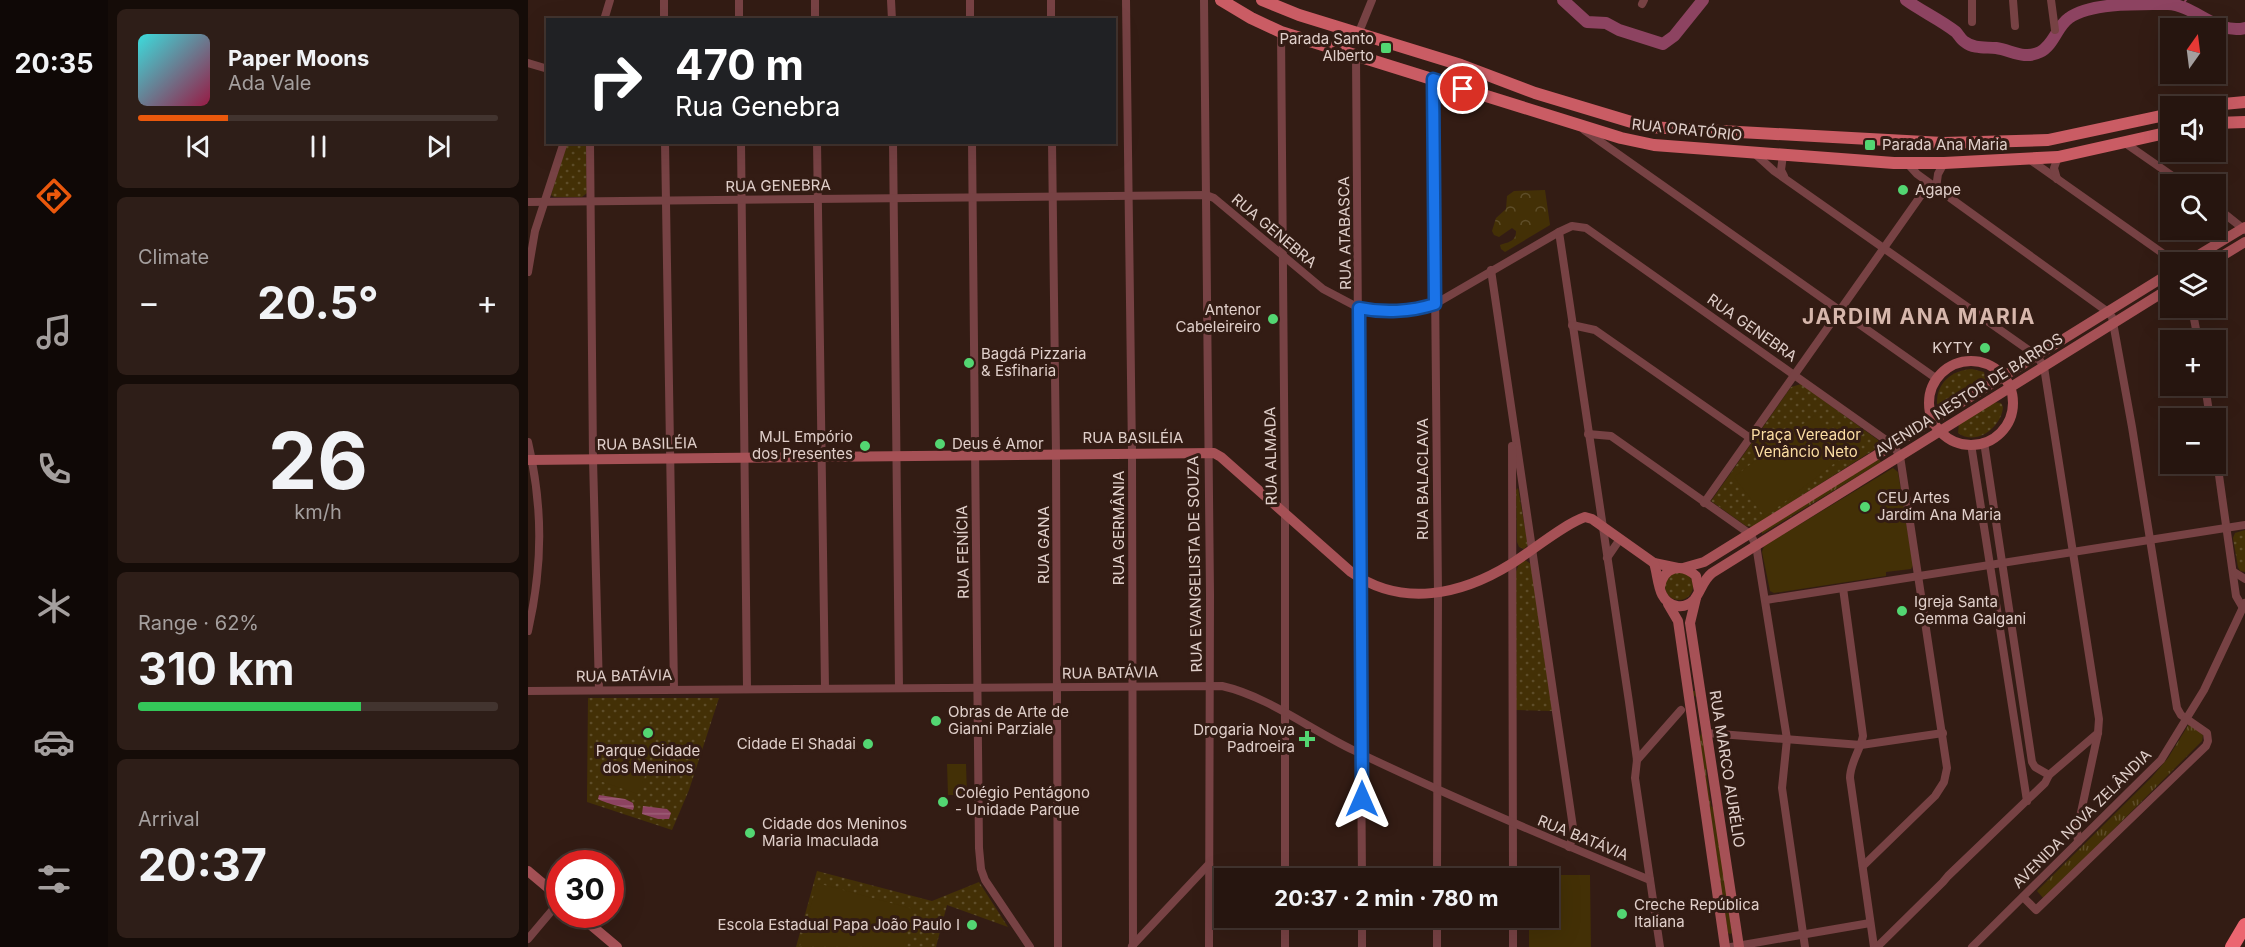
<!DOCTYPE html>
<meta charset="utf-8">
<style>
body{margin:0;font-family:Inter,sans-serif;background:#2e1e18;color:#f1f3f6;height:100vh;display:flex;flex-direction:column;font-size:22px;white-space:nowrap}
*{box-sizing:border-box;margin:0}
p{font-size:20px;color:#a49f9e}
.icon{flex:none;width:33px;height:33px;fill:none;stroke:currentColor;stroke-width:2;stroke-linecap:round;stroke-linejoin:round}
.map{position:relative;flex:1;overflow:hidden}
.panel{display:flex;flex-direction:column;gap:9px;padding:9px;background:#150c08;width:420px}
.panel>*{flex:none}
.guide{position:absolute;left:18px;top:18px;width:570px;height:126px;border-radius:0px;box-shadow:0 6px 24px #0002,0 0 0 2px #42342f;background:#202124;color:#fff;overflow:hidden}
.needle{width:39px;rotate:14deg}
.fabs{position:absolute;left:1632px;top:18px;display:grid;gap:12px}
.fabs a{display:grid;place-items:center;width:66px;height:66px;border-radius:0px;background:#26150f;box-shadow:0 6px 24px #0002,0 0 0 2px #42342f;font-size:30px}
.speed{position:absolute;left:18px;top:850px;display:flex;gap:12px;font-size:30px;font-weight:700;text-align:center}
.speed>*{display:grid;place-content:center;width:78px;height:78px;border-radius:50%;background:#26150f;box-shadow:0 6px 24px #0002,0 0 0 2px #42342f;line-height:1}
.speed .limit{border:9px solid #d22;background:#fff;color:#111}
.pin{position:absolute;display:grid;place-items:center;width:51px;height:51px;color:#fff;margin:-26px;border:3px solid #fff;border-radius:50%;box-shadow:0 2px 6px #0007}
.me{position:absolute;width:66px;margin:-33px;rotate:0deg;stroke-linejoin:round;filter:drop-shadow(0 0 4px #0008)}
.turn{display:flex;align-items:center;gap:21px;height:126px;padding:0 30px;font-size:27px}
.turn .icon{width:78px;height:78px;stroke-width:2.5}
.turn b{display:block;font-size:42px;line-height:51px}
.big{font-size:45px;font-weight:700;line-height:1.1}
.panel .card{flex:1;display:flex;flex-direction:column;justify-content:center;gap:9px;min-width:0;padding:0 21px;border-radius:9px;background:#2e1e18}
.panel .dial{align-items:center;gap:0}
.dial b{font-size:78px;line-height:1}
.song{display:flex;align-items:center;gap:18px}
.cover{width:72px;height:72px;border-radius:9px;background:linear-gradient(135deg,hsl(180 70% 55%),hsl(340 70% 35%))}
.played{height:6px;border-radius:3px;background:linear-gradient(90deg,#ea580c 25%,#42342f 25%)}
.keys{display:flex;justify-content:space-around;direction:ltr}
.heat{display:flex;justify-content:space-between;align-items:center;font-size:33px;direction:ltr}
.charge{height:9px;border-radius:4px;background:linear-gradient(90deg,#34c759 62%,#42342f 0)}
.trip{position:absolute;left:686px;top:868px;width:345px;height:60px;border-radius:0px;background:#26150f;box-shadow:0 6px 24px #0002,0 0 0 2px #42342f;font-weight:700;line-height:60px;text-align:center}
main{display:flex;flex:1;min-height:0}
.dock{display:flex;flex-direction:column;width:108px;justify-content:space-around;align-items:center;background:#0f0806;color:#a49f9e}
.dock .icon{width:42px;height:42px}
.dock .on{color:#ea580c}
.dock b{font-size:27px;color:#f1f3f6}
.map>svg:first-child{display:block}
.grass{fill:url(#grass-tufts)}
.forest{fill:url(#forest-crowns)}
.park{fill:url(#park-dots)}
.pitch{fill:#433006}
.water{fill:url(#water-rules)}
.lines{fill:none;stroke-linecap:round;stroke-linejoin:round}
.stream{stroke:#8d4361;stroke-width:2}
.river{stroke:#8d4361;stroke-width:12}
.street{stroke:#774244;stroke-width:8}
.secondary{stroke:#a65156;stroke-width:10}
.primary{stroke:#ca5c64;stroke-width:12}
.highway{stroke:#eb6670;stroke-width:14}
.route-casing{stroke:#114b97;stroke-width:15}
.route{stroke:#1a73e8;stroke-width:10}
.poi-dot{fill:#53d672;stroke:#331c14;stroke-width:2}
.labels{text-anchor:middle;stroke-width:6;stroke-linejoin:round;paint-order:stroke}
.poi-label{font-size:15px;fill:#e0cfca;stroke:#331c14;text-anchor:start}
.street-label{font-size:15px;fill:#e0cfca;stroke:#331c14}
.park-label{font-size:15px;fill:#fcdea4;stroke:#331c14}
.district-label{font-size:21px;font-weight:bold;letter-spacing:1.5px;fill:#d7b7ac;stroke:#331c14}
</style>
<main>
<nav class="dock">
<b>20:35</b>
<svg class="icon on" aria-label="directions" viewBox="0 0 24 24"><path d="M12 3l9 9-9 9-9-9zM9 14v-3h6M13 9l2 2-2 2"/></svg>
<svg class="icon" aria-label="music" viewBox="0 0 24 24"><path d="M9 18V5l10-2v13"/><circle cx="6" cy="18" r="3"/><circle cx="16" cy="16" r="3"/></svg>
<svg class="icon" aria-label="phone" viewBox="0 0 24 24"><path d="M5 4h4l2 5-3 2q2 4 5 5l2-3 5 2v4C11 20 4 13 5 4z"/></svg>
<svg class="icon" aria-label="climate" viewBox="0 0 24 24"><path d="M12 3v18M4 7l16 10M4 17L20 7"/></svg>
<svg class="icon" aria-label="car" viewBox="0 0 24 24"><path d="M5 17H2v-5l4-1 3-4h7l3 4 3 1v5h-3M9 17h6M6 11h13"/><circle cx="7" cy="17" r="2"/><circle cx="17" cy="17" r="2"/></svg>
<svg class="icon" aria-label="filters" viewBox="0 0 24 24"><path d="M4 7h16M4 17h16"/><circle cx="9" cy="7" r="2"/><circle cx="15" cy="17" r="2"/></svg>
</nav>
<section class="panel">
<div class="card">
<div class="song"><i class="cover"></i><div><b>Paper Moons</b><p>Ada Vale</p></div></div>
<div class="played"></div>
<div class="keys"><svg class="icon" aria-label="previous" viewBox="0 0 24 24"><path d="M18 5L8 12l10 7zM5 5v14"/></svg><svg class="icon" aria-label="pause" viewBox="0 0 24 24"><path d="M8 5v14M16 5v14"/></svg><svg class="icon" aria-label="next" viewBox="0 0 24 24"><path d="M6 5l10 7-10 7zM19 5v14"/></svg></div>
</div>
<div class="card"><p>Climate</p>
<div class="heat"><a>−</a><b class="big">20.5°</b><a>+</a></div>
</div>
<div class="card dial"><b>26</b><p>km/h</p></div>
<div class="card"><p>Range · 62%</p><b class="big">310 km</b><div class="charge"></div></div>
<div class="card"><p>Arrival</p><b class="big">20:37</b></div>
</section>
<div class="map">
<svg width="1717" height="947" viewBox="0 0 1717 947">
<defs>
<pattern id="grass-tufts" width="24" height="20" patternUnits="userSpaceOnUse" patternTransform="scale(1.5)"><rect width="24" height="20" fill="#433006"/><path d="M3 7l-1-3M5 7V3M7 7l1-3M15 17l-1-3M17 17v-4M19 17l1-3" fill="none" stroke="#5e4d29"/></pattern>
<pattern id="forest-crowns" width="20" height="18" patternUnits="userSpaceOnUse" patternTransform="scale(1.5)"><rect width="20" height="18" fill="#433006"/><path d="M2 6a3 3 0 1 1 6 0M12 15a3 3 0 1 1 6 0" fill="none" stroke="#5e4d29"/></pattern>
<pattern id="park-dots" width="8" height="8" patternUnits="userSpaceOnUse" patternTransform="scale(1.5)"><rect width="8" height="8" fill="#433006"/><path d="M2 2h.1M6 6h.1" fill="none" stroke="#5e4d29" stroke-width="1.8" stroke-linecap="round"/></pattern>
<pattern id="water-rules" width="6" height="5" patternUnits="userSpaceOnUse" patternTransform="scale(1.5)"><rect width="6" height="5" fill="#8d4361"/><path d="M0 2.5h6" fill="none" stroke="#9d5d76"/></pattern>
</defs>
<rect width="100%" height="100%" fill="#331c14"/>
<g class="grass">
<path d="M1351 459 1353 462 1234 534V531Z"/>
<path d="M1165 691H1167L1181 766 1178 770 1183 806 1187 809 1204 933 1202 934 1200 933 1171 738 1174 733 1168 697 1164 694Z"/>
<path d="M1661 724 1675 735 1674 741 1516 899 1509 891 1624 777 1640 758Z"/>
</g>
<path class="forest" d="M1017 190 1022 225 977 252 973 249 972 245C980 242 988 242 988 231L984 228 971 237 966 235 964 231 968 218 978 209 979 196 986 191Z"/>
<g class="park">
<path d="M39 143H58L59 193 54 197H26L23 195Z"/>
<path d="M1444 369 1456 372 1458 381 1415 408 1409 404C1408 383 1424 370 1444 369Z"/>
<path d="M1273 384 1350 440 1352 446 1224 527 1218 526 1183 501 1263 387Z"/>
<path d="M1466 402 1473 403 1475 407C1474 426 1449 447 1430 433L1431 424Z"/>
<path d="M990 488 1000 545 996 549 991 547 989 542 988 490Z"/>
<path d="M1717 530V572L1712 571 1710 567 1705 538 1707 533Z"/>
<path d="M997 560 1003 564 1025 711 988 710V572L991 563Z"/>
<circle cx="1151" cy="586" r="14"/>
<path d="M60 698H191L161 790 144 830 59 802Z"/>
<path d="M289 871 404 901 451 882 480 927 419 905 408 947H268Z"/>
</g>
<g class="pitch">
<path d="M1287 415 1317 455 1237 517 1206 477Z"/>
<path d="M1365 468 1370 472 1385 565 1383 569 1358 572V576L1246 593 1242 591 1234 552 1236 546Z"/>
<path d="M78 758 118 773 110 794 69 780Z"/>
<path d="M419 764H438L439 795H420Z"/>
<path d="M1001 875H1062L1063 947H1001V918H1020V879H1001Z"/>
<path d="M289 883 385 909 375 947 272 946Z"/>
</g>
<g class="water">
<path d="M71 795 97 799 105 803 106 807 105 810C100 809 74 802 70 799Z"/>
<path d="M115 806 139 809 143 813 141 819H130L114 814Z"/>
</g>
<g class="lines">
<path class="stream" d="M1653 7 1658 0"/>
<g class="river">
<path d="M1035 0 1059 22 1078 23 1091 30 1135 44 1146 36 1175 0"/>
<path d="M1378 0C1393 11 1413 20 1428 32 1431 35 1433 40 1437 42 1446 49 1457 47 1468 48 1483 50 1496 60 1512 52 1526 45 1529 26 1541 18 1563 2 1614 4 1640 4 1667 5 1688 35 1717 28"/>
</g>
<g class="street">
<path d="M136 0V20"/>
<path d="M211 0V20"/>
<path d="M287 0V20"/>
<path d="M363 0 364 20"/>
<path d="M442 0V20"/>
<path d="M523 0V20"/>
<path d="M598 0 604 453 605 947"/>
<path d="M676 0 682 595 681 947"/>
<path d="M1444 0V22"/>
<path d="M1485 0 1487 26"/>
<path d="M1523 0 1527 30"/>
<path d="M1114 4 1116 0"/>
<path d="M76 20 82 0"/>
<path d="M753 32 757 514V879"/>
<path d="M831 32 844 0"/>
<path d="M828 56 834 879"/>
<path d="M0 63 20 69"/>
<path d="M905 79 910 594 909 879"/>
<path d="M1056 130 1409 379"/>
<path d="M62 142 65 459 71 690"/>
<path d="M137 142 146 689"/>
<path d="M213 142 219 688"/>
<path d="M289 142 297 688"/>
<path d="M365 142 371 688"/>
<path d="M444 142 451 848 453 869 457 880 502 947"/>
<path d="M524 142 528 454 530 947"/>
<path d="M1597 143 1656 184"/>
<path d="M1225 152 1246 171 1509 356 1516 367 1571 719 1570 733 1549 831 1550 842"/>
<path d="M1255 155 1253 170 1256 176"/>
<path d="M1501 159 1647 262"/>
<path d="M1379 163 1389 174 1580 312 1584 317 1604 427 1649 708 1653 715 1679 733 1680 741 1678 746 1508 910 1495 897"/>
<path d="M1529 179 1526 168 1530 157"/>
<path d="M1408 188 1410 174 1416 163"/>
<path d="M0 202 678 195 686 198 795 289 831 308 846 311 871 310 907 304 1031 232 1044 226 1058 228 1365 445 1372 456 1419 768 1416 782 1407 796 1335 866"/>
<path d="M1688 207 1717 230"/>
<path d="M1031 232 1101 702 1109 760 1107 778 1132 947"/>
<path d="M963 270 1046 834 1041 847"/>
<path d="M0 272 7 231 36 142"/>
<path d="M1664 308 1670 340"/>
<path d="M1044 325 1067 330 1222 438"/>
<path d="M1677 386 1682 418"/>
<path d="M1060 434 1083 436 1222 534 1228 545 1259 739 1254 788 1277 947"/>
<path d="M0 442C15 507 15 565 0 631"/>
<path d="M1456 442 1504 762 1507 767 1521 775"/>
<path d="M1443 444 1499 801"/>
<path d="M984 446 985 879"/>
<path d="M1688 454 1708 596 1715 608"/>
<path d="M1176 503 1401 184"/>
<path d="M1079 558 1092 539"/>
<path d="M1706 572 1717 579"/>
<path d="M1315 588 1335 736C1332 751 1322 763 1322 778L1346 947"/>
<path d="M1238 600 1717 525"/>
<path d="M0 691 694 686C739 696 783 730 825 750 922 797 1022 839 1122 880"/>
<path d="M1179 733 1333 745 1415 733"/>
<path d="M1109 760 1153 710"/>
<path d="M757 918V947"/>
<path d="M909 918V947"/>
<path d="M985 918V947"/>
<path d="M0 939 32 901"/>
<path d="M604 946 681 864"/>
<path d="M834 947V918"/>
<path d="M1203 947 1342 923"/>
<path d="M1349 947 1415 882 1420 876 1517 783 1521 775 1570 733"/>
<path d="M1444 947 1633 760 1676 690 1717 603"/>
</g>
<g class="secondary">
<path d="M1659 262 1717 227"/>
<path d="M1684 262 1717 242"/>
<circle cx="1443" cy="403" r="42"/>
<path d="M0 460 686 453 693 457 823 572C874 608 933 595 983 564 1004 551 1036 524 1057 517L1064 519 1126 563 1150 568"/>
<path d="M1126 563C1131 578 1129 603 1149 606 1155 607 1161 605 1166 600 1173 591 1175 580 1184 573L1642 288"/>
<path d="M1155 568 1176 562 1642 273"/>
<path d="M1132 587C1135 567 1154 562 1168 576L1171 591"/>
<path d="M1168 598 1162 623 1211 947"/>
<path d="M1140 604 1150 621 1197 947"/>
<path d="M0 871 32 898"/>
<path d="M51 915 89 947"/>
</g>
<g class="primary">
<path d="M693 0 723 18 753 32 1093 138 1126 145 1366 163H1416L1530 157 1642 132"/>
<path d="M734 0 771 15 933 65 1007 93 1120 127 1415 143 1520 140 1642 114"/>
<path d="M1674 106 1717 102"/>
<path d="M1688 123 1717 122"/>
</g>
<path class="highway" d="M1704 947 1717 925"/>
</g>
<g class="lines">
<defs>
<path id="route" d="M834 799 831 308C855 313 883 312 907 304L905 79 935 89"/>
</defs>
<use href="#route" class="route-casing"/>
<use href="#route" class="route"/>
</g>
<g class="poi-dot">
<rect x="852" y="42" width="12" height="12" rx="3"/>
<rect x="1336" y="139" width="12" height="12" rx="3"/>
<circle cx="1375" cy="190" r="6"/>
<circle cx="745" cy="319" r="6"/>
<circle cx="1457" cy="348" r="6"/>
<circle cx="441" cy="363" r="6"/>
<circle cx="412" cy="444" r="6"/>
<circle cx="337" cy="446" r="6"/>
<circle cx="1337" cy="507" r="6"/>
<circle cx="1374" cy="611" r="6"/>
<circle cx="408" cy="721" r="6"/>
<circle cx="120" cy="733" r="6"/>
<path d="M776 730h6v6h6v6h-6v6h-6v-6h-6v-6h6z"/>
<circle cx="340" cy="744" r="6"/>
<circle cx="415" cy="802" r="6"/>
<circle cx="222" cy="833" r="6"/>
<circle cx="1094" cy="914" r="6"/>
<circle cx="444" cy="925" r="6"/>
</g>
<g class="labels">
<g class="poi-label">
<text x="846" y="44" text-anchor="end">Parada Santo<tspan x="846" dy="17">Alberto</tspan></text>
<text x="1354" y="150">Parada Ana Maria</text>
<text x="1387" y="195">Agape</text>
<text x="733" y="315" text-anchor="end">Antenor<tspan x="733" dy="17">Cabeleireiro</tspan></text>
<text x="1445" y="353" text-anchor="end">KYTY</text>
<text x="453" y="359">Bagdá Pizzaria<tspan x="453" dy="17">&amp; Esfiharia</tspan></text>
<text x="325" y="442" text-anchor="end">MJL Empório<tspan x="325" dy="17">dos Presentes</tspan></text>
<text x="424" y="449">Deus é Amor</text>
<text x="1349" y="503">CEU Artes<tspan x="1349" dy="17">Jardim Ana Maria</tspan></text>
<text x="1386" y="607">Igreja Santa<tspan x="1386" dy="17">Gemma Galgani</tspan></text>
<text x="420" y="717">Obras de Arte de<tspan x="420" dy="17">Gianni Parziale</tspan></text>
<text x="767" y="735" text-anchor="end">Drogaria Nova<tspan x="767" dy="17">Padroeira</tspan></text>
<text x="328" y="749" text-anchor="end">Cidade El Shadai</text>
<text x="120" y="756" text-anchor="middle">Parque Cidade<tspan x="120" dy="17">dos Meninos</tspan></text>
<text x="427" y="798">Colégio Pentágono<tspan x="427" dy="17">- Unidade Parque</tspan></text>
<text x="234" y="829">Cidade dos Meninos<tspan x="234" dy="17">Maria Imaculada</tspan></text>
<text x="1106" y="910">Creche República<tspan x="1106" dy="17">Italiana</tspan></text>
<text x="432" y="930" text-anchor="end">Escola Estadual Papa João Paulo I</text>
</g>
<g class="street-label">
<text transform="translate(1159 130) rotate(6)" y="5">RUA ORATÓRIO</text>
<text transform="translate(250 186) rotate(-1)" y="5">RUA GENEBRA</text>
<text transform="translate(746 231) rotate(40)" y="5">RUA GENEBRA</text>
<text transform="translate(817 233) rotate(-91)" y="5">RUA ATABASCA</text>
<text transform="translate(1224 328) rotate(35)" y="5">RUA GENEBRA</text>
<text transform="translate(1441 395) rotate(-32)" y="5">AVENIDA NESTOR DE BARROS</text>
<text x="605" y="443">RUA BASILÉIA</text>
<text transform="translate(119 444) rotate(-1)" y="5">RUA BASILÉIA</text>
<text transform="translate(743 456) rotate(-91)" y="5">RUA ALMADA</text>
<text transform="translate(895 479) rotate(-90)" y="5">RUA BALACLAVA</text>
<text transform="translate(591 528) rotate(-90)" y="5">RUA GERMÂNIA</text>
<text transform="translate(516 545) rotate(-90)" y="5">RUA GANA</text>
<text transform="translate(435 552) rotate(-91)" y="5">RUA FENÍCIA</text>
<text transform="translate(667 564) rotate(-91)" y="5">RUA EVANGELISTA DE SOUZA</text>
<text transform="translate(582 673) rotate(-1)" y="5">RUA BATÁVIA</text>
<text transform="translate(96 676) rotate(-1)" y="5">RUA BATÁVIA</text>
<text transform="translate(1199 769) rotate(81)" y="5">RUA MARCO AURÉLIO</text>
<text transform="translate(1554 819) rotate(-45)" y="5">AVENIDA NOVA ZELÂNDIA</text>
<text transform="translate(1055 838) rotate(22)" y="5">RUA BATÁVIA</text>
</g>
<g class="park-label">
<text x="1278" y="440">Praça Vereador<tspan x="1278" dy="17">Venâncio Neto</tspan></text>
</g>
<g class="district-label">
<text x="1391" y="324">JARDIM ANA MARIA</text>
</g>
</g>
</svg>
<div class="fabs">
<a><svg class="needle" viewBox="-14 -14 28 28"><path d="M0-13l5 13h-10z" fill="#e53935"/><path d="M0 13l5-13h-10z" fill="#a49f9e"/></svg></a>
<a><svg class="icon" aria-label="sound" viewBox="0 0 24 24"><path d="M4 9h4l5-4v14l-5-4H4zM17 9q2 3 0 6"/></svg></a>
<a><svg class="icon" aria-label="search" viewBox="0 0 24 24"><circle cx="10" cy="10" r="6"/><path d="M15 15l6 6"/></svg></a>
<a><svg class="icon" aria-label="layers" viewBox="0 0 24 24"><path d="M12 4l9 5-9 5-9-5zM3 14l9 5 9-5"/></svg></a>
<a>+</a>
<a>−</a>
</div>
<div class="speed"><div class="limit">30</div></div>
<div class="pin" style="left:935px;top:89px;background:#d93025"><svg class="icon" aria-label="arrive" viewBox="0 0 24 24"><path d="M6 21V4h12l-3 4 3 4H6"/></svg></div>
<svg class="me" style="left:834px;top:799px" viewBox="-20 -20 40 40"><path d="M0-17L14 15 0 8-14 15z" fill="#1a73e8" stroke="#fff" stroke-width="4"/></svg>
<div class="trip">20:37 · 2 min · 780 m</div>
<div class="guide">
<div class="turn"><svg class="icon" aria-label="right" viewBox="0 0 24 24"><path d="M7 20v-9h11M14 6l5 5-5 5"/></svg><div><b>470 m</b>Rua Genebra</div></div>
</div>
</div>
</main>
